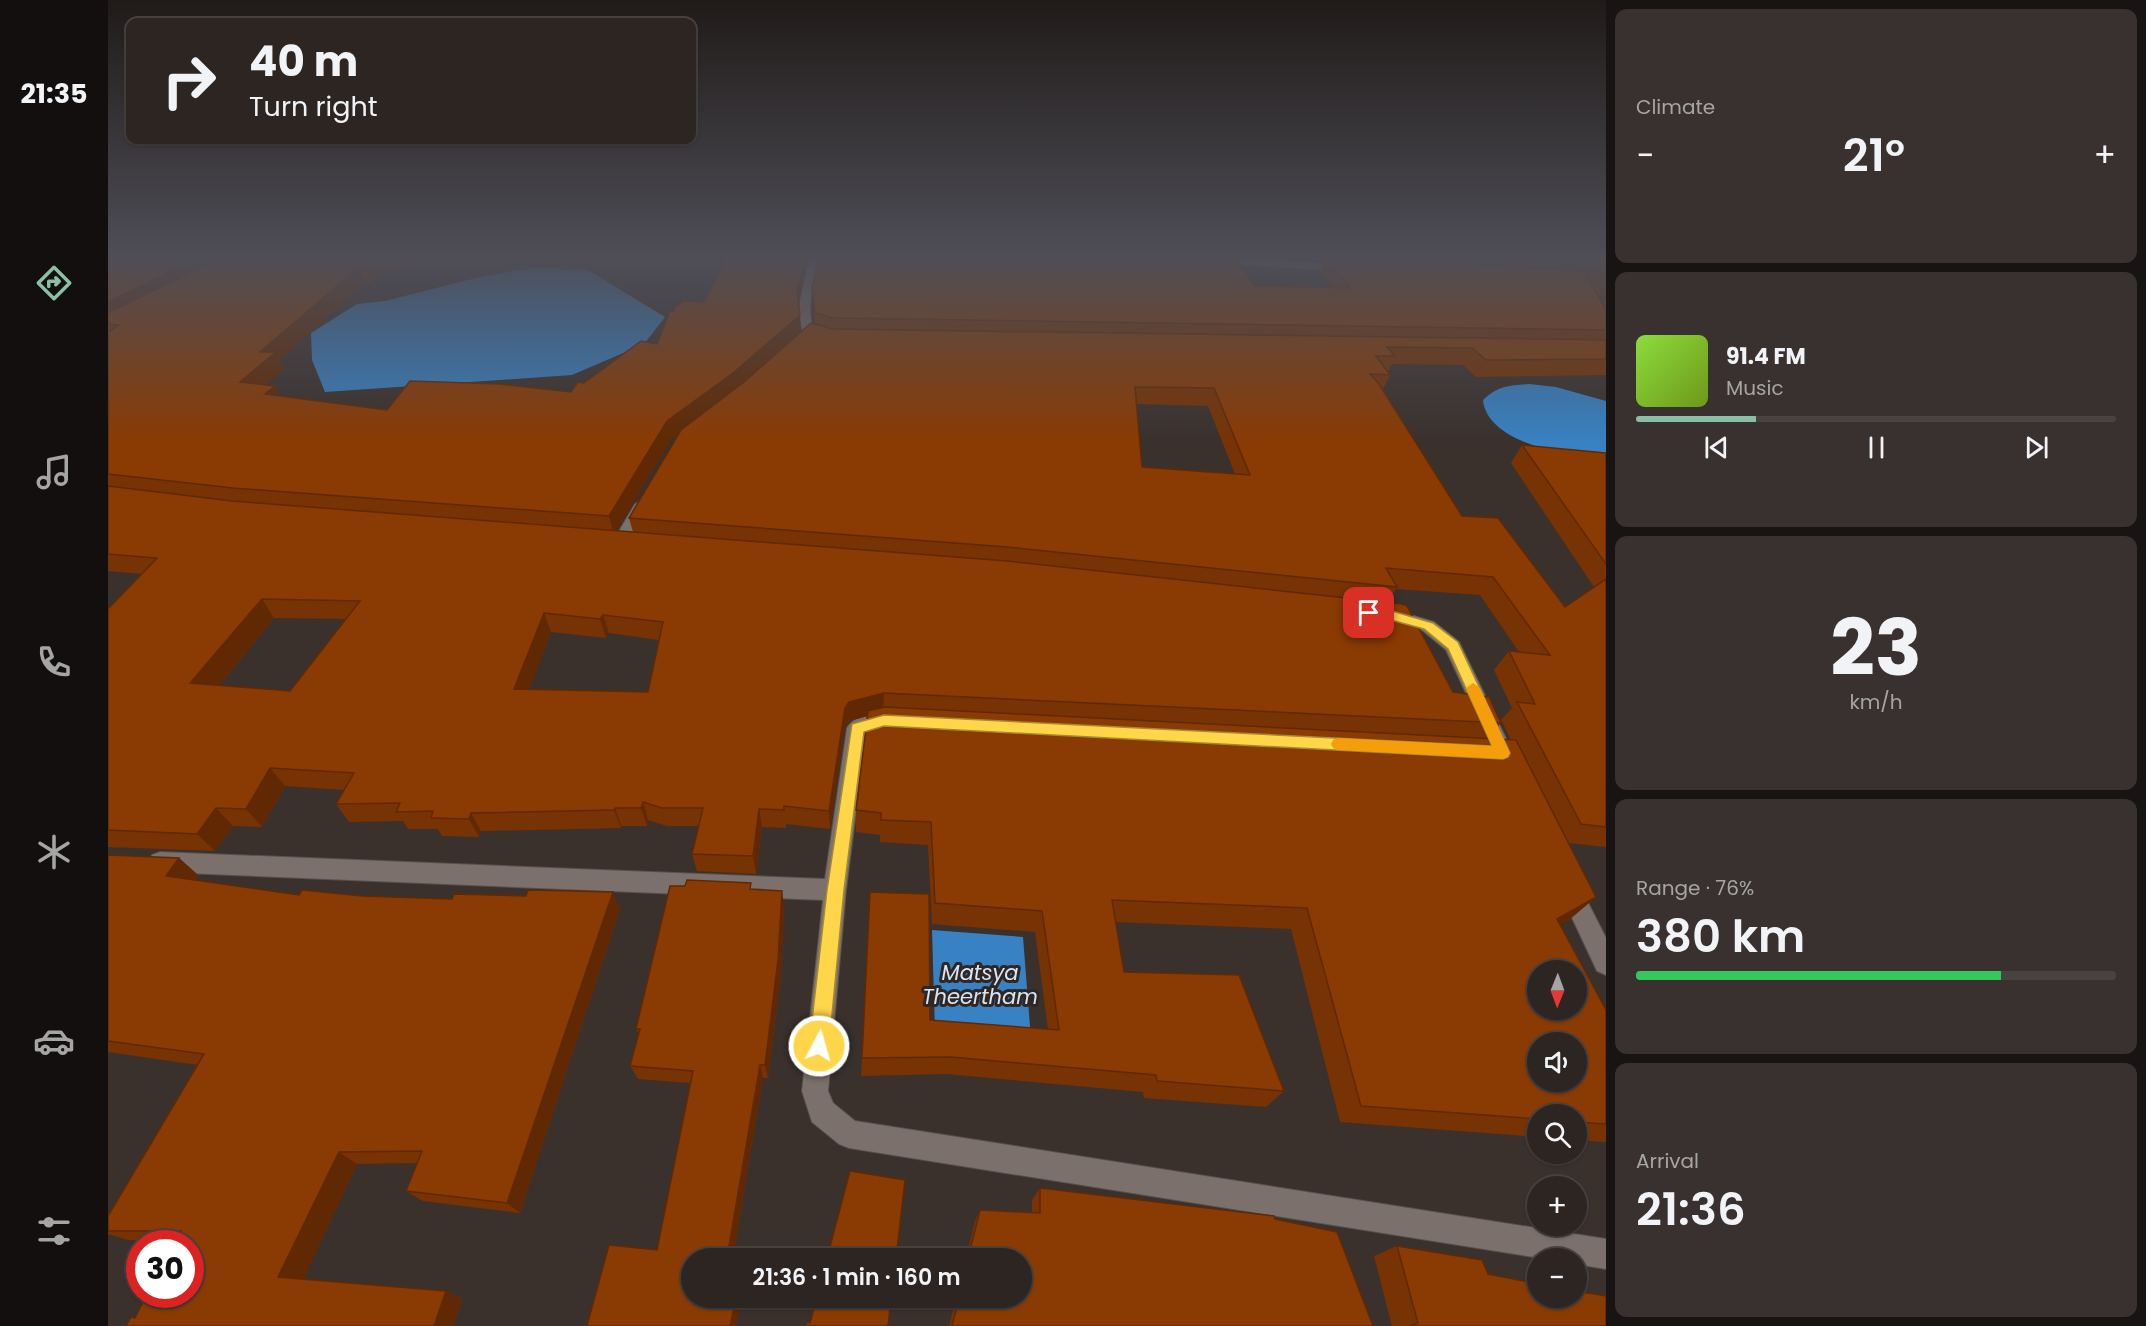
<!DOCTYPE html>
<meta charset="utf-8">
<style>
body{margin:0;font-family:Poppins,sans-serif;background:#38312f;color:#f1f3f6;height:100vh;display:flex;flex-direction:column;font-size:22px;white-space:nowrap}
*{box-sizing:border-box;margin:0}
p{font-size:20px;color:#a6a5a5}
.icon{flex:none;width:33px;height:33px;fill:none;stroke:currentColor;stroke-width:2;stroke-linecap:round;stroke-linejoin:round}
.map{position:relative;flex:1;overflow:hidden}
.drawer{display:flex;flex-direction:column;gap:9px;padding:9px;background:#181413;width:540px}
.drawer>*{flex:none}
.hud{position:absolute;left:18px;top:18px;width:570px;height:126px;border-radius:12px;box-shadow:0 2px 4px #0004,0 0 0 2px #484240;background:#2c2522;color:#f1f3f6;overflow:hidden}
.needle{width:39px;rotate:181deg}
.buttons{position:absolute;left:1419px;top:960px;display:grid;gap:12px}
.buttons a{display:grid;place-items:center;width:60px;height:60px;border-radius:50%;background:#2c2522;box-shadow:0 2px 4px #0004,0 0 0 2px #484240;font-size:30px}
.speed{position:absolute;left:18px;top:1230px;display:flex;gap:12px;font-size:30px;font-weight:700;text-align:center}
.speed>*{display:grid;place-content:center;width:78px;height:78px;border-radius:50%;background:#2c2522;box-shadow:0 2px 4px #0004,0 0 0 2px #484240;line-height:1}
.speed .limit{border:9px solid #d22;background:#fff;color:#111}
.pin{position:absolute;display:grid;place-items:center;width:51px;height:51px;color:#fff;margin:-26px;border-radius:12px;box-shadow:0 3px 9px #0006}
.me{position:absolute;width:66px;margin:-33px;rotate:6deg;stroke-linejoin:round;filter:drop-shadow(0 0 4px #0008)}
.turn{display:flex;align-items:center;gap:21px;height:126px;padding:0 24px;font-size:27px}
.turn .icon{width:78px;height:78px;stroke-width:2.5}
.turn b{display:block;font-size:42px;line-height:51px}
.big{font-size:45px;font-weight:600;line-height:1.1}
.drawer .tile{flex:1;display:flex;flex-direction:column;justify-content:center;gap:9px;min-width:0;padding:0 21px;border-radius:12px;background:#38312f}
.drawer .dial{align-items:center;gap:0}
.dial b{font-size:78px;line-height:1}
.song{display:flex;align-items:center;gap:18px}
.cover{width:72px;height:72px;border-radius:9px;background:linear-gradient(135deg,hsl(90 70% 55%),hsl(80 70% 35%))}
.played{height:6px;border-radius:3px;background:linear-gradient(90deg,#8abfa5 25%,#484240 25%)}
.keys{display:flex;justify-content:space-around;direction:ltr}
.heat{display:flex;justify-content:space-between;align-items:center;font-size:33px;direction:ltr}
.charge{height:9px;border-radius:4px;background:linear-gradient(90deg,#34c759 76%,#484240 0)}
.trip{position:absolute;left:573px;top:1248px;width:351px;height:60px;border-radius:30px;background:#2c2522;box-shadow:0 2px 4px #0004,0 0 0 2px #484240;font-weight:600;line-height:60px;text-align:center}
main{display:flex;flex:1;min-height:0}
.tabs{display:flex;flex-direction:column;width:108px;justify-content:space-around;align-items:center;background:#120f0e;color:#a6a5a5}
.tabs .icon{width:42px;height:42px}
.tabs .active{color:#8abfa5}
.tabs b{font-size:27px;color:#f1f3f6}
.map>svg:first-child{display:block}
.water{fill:#3881c2}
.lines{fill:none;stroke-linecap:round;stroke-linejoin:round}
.street-casing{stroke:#58504d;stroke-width:2}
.street{fill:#7b706b;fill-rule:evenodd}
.wall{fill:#773303;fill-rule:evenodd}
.shaded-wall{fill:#612903}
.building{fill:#8a3b04;stroke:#612903;stroke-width:1.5;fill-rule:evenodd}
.route{fill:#ffd54a;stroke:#a68a30;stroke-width:1.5}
.slow{fill:#f59e0b}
.labels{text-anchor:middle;stroke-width:6;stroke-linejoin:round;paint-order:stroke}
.near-water-label{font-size:21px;font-style:italic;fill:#d4e6f8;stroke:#302723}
</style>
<main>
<nav class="tabs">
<b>21:35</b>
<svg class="icon active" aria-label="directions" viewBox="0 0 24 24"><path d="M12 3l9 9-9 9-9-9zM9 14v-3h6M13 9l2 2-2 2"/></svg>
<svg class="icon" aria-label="music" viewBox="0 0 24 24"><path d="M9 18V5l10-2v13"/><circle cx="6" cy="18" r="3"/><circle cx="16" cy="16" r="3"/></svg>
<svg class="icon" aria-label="phone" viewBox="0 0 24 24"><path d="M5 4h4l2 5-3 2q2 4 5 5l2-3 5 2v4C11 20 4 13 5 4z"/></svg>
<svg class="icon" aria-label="climate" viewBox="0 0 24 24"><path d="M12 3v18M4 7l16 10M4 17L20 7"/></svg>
<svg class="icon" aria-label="car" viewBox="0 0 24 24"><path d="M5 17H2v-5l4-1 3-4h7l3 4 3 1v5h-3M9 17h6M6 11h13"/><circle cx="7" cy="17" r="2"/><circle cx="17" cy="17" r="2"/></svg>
<svg class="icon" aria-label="filters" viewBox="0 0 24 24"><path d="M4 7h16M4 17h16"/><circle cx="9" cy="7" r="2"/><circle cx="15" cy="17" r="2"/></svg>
</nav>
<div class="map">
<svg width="1498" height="1326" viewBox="0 0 1498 1326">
<rect width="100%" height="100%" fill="#3a312d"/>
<g class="water">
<path d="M425 267 480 270 557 317 536 344 464 375 217 392 204 360 203 333 249 304 277 301 368 278Z"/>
<path d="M1421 384 1448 387 1498 401V462C1463 456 1379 444 1375 400 1388 386 1403 385 1421 384Z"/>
<path d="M824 930 915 937 923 1039 827 1032Z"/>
</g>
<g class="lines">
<defs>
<g id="street">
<path d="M702 257H712C706 280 697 308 706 331L722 339 716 342 697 335C684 312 696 281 702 257Z"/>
<path d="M1056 257H1112L1239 265 1244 268 1239 271 1061 260Z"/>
<path d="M534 500 541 504 520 543 517 546H507L504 543 527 504Z"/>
<path d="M1286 610 1326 622 1351 642 1409 761 1406 767 1399 769 1392 767 1338 650 1314 630 1280 620 1277 616 1280 612Z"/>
<path d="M782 714 789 716 792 721 789 726 758 732 738 890 720 1091 725 1103 747 1121 1498 1239V1269L1468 1264V1258H1432L741 1148 731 1144 704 1122 694 1091 715 900 52 872 44 869 41 862 44 855 52 852 717 879 739 728C747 714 768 715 782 714Z"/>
<path d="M1461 878 1469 881 1498 938V975L1489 971 1450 888 1453 881Z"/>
</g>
</defs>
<use href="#street" class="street-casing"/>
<use href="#street" class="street"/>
</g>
<g class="wall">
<path d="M0 257H364L358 262 276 272 264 283H257L171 360 176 369 158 385 172 396 279 410 463 392 476 383 549 344 566 311 572 305 596 302 619 257H701L691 304 693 331 634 384 707 324 705 304 704 288 1147 286 1224 287 1212 271 1216 261 1204 260 1202 257H1498V296L1490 295 1494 304 1498 298V375L1368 377 1355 365 1284 364 1280 372 1282 375 1275 389 1354 516 1457 607 1486 587 1403 463 1414 445 1498 453V847L1460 843 1488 897 1462 919 1452 924 1498 1010V1142L1468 1140V1114H1430V1137L1232 1122 1183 929 1007 922 1016 972 1176 1091 1158 1107 1036 1098 1035 1092 838 1074 753 1076 754 1058 822 1020 940 1029 927 932 824 924 820 845 772 842V835L748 832V810L760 716 741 721 737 727 722 829 678 824V828L654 827 648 874 589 871 584 854 591 826H559L540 820 539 826H513V828L373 831 371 837 334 836 330 829H300L295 821 241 822 228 804 236 790 177 786 154 827 125 826 107 851 0 847V609L34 574 0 571ZM1469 263 1470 266 1473 271H1465ZM1029 404 1100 406 1127 474 1034 467ZM571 433 521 518 525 532 508 531 563 439ZM1288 589 1372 595 1411 652 1401 651 1386 670 1404 708 1393 720 1403 740 1380 739 1393 723 1345 692 1279 603ZM166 618 238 619 182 691 111 686ZM443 632 498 638 501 633 551 640 540 692 421 689Z"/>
<path d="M0 855 71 858 90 875 87 880 191 895 254 896 512 909 412 1213 315 1201 298 1191 310 1163 249 1164 195 1279 338 1291 354 1299 345 1326H18L27 1318 68 1240H20L0 1234V1216L90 1065 0 1052Z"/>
<path d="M644 889 676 907 673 975 660 1078H655L625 1258 584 1298H634L628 1326H479L549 1250 582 1083 530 1079 522 1066 531 1034 528 1029Z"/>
<path d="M932 1188 1167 1219 1265 1326H841L848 1298H914V1258H858L867 1221 872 1210 924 1212V1200Z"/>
<path d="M1289 1246 1380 1274 1498 1326H1284L1266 1256Z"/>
</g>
<g class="shaded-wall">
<path d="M91 257H130L0 323V302Z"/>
<path d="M269 257H364L358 262 276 272 264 283 258 267Z"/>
<path d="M697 257H701L690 307 689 291Z"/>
<path d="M251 267 257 283 171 360 176 369 142 400 132 382 152 352Z"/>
<path d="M692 315 693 331 627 390 563 439 506 535 501 516 559 421Z"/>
<path d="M167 386 176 403 157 394Z"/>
<path d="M154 599 166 618 98 702 82 683Z"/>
<path d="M436 613 443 632 414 708 406 689Z"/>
<path d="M495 615 501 633 498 638 492 619Z"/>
<path d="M776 693 775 712 741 721 737 727 722 829 721 811 737 708 741 702Z"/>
<path d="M162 768 177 786 154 827 138 809Z"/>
<path d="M535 802 540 820 539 826 533 808Z"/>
<path d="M108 808 125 826 107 851 89 834Z"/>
<path d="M507 808 513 826V828L506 810Z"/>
<path d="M651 809 654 827 648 874 645 856Z"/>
<path d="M363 813 373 831 371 837 361 819Z"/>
<path d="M71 858 90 875 77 894 58 876Z"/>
<path d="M674 891 676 907 673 975 660 1078 657 1065Z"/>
<path d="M505 892 512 909 412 1213 399 1203Z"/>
<path d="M1488 897 1462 919 1423 939 1449 919Z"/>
<path d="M652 1065 655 1078 625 1258H620Z"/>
<path d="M231 1152 249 1164 193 1284 170 1277Z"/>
<path d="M338 1291 354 1299 345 1326H326Z"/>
<path d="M628 1298H634L628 1326H622Z"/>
</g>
<g class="building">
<path d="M0 257H91L0 302Z"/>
<path d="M115 257H269L258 267H251L152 352H168L132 382 167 386 157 394 279 410 302 381 392 384 463 392 470 382 476 383 533 341 549 344 562 311H566L568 305H572L574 301 596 302 619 257H697L689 291 692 315 625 373 559 421 501 516 125 488 0 474V332L11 325 0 324V313Z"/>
<path d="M711 257H1127L1147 286 1242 288 1219 257H1236L1476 271 1498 310V330L725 318 707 313 704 288Z"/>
<path d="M1411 257H1469L1471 261Z"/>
<path d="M1483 257H1498V280L1497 279Z"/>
<path d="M703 323 724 329 1498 340V359L1378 360 1364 348 1279 347 1287 356H1268L1282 375 1262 374 1271 384 1354 516 1390 518 1457 607 1498 579V827L1473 824 1409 702 1427 704 1401 651 1442 655 1385 577 1278 568 1289 587 899 547 521 518 573 430 636 382ZM1027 387 1106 388 1142 475 1034 467Z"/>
<path d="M1414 445 1498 453V564Z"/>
<path d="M0 486 124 501 899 561 1294 604 1299 606 1345 692 1381 697 1393 723 776 693 741 702 737 708 721 811 676 806V810L651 809 645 856 584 854 595 808H554L535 802 533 808H507L506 810 363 813 361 819 323 818 325 811 288 812 292 803 228 804 246 773 162 768 138 809 108 808 89 834 0 830V609L49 558 0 554ZM154 599 252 601 182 691 82 683ZM436 613 492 619 495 615 555 622 540 692 406 689Z"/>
<path d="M777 707 1408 740 1488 897 1449 919 1498 1010V1124L1468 1122V1114H1430V1119L1253 1106 1199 908 1004 900 1016 972 1131 975 1176 1091 1049 1081 1048 1075 842 1057 754 1058 762 892 821 894 822 1020 951 1030 934 911 827 903 823 822 773 820V813L748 810 760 711ZM1430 970H1468V1010H1430ZM1430 1042H1468V1082H1430Z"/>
<path d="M0 855 71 858 58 876 191 895 194 890 254 896 344 899 346 894 418 896 420 890 505 892 399 1203 298 1191 314 1151 231 1152 170 1277 338 1291 326 1326H18L23 1317 27 1318 39 1294H82V1244H66L73 1231H0V1216L96 1054 0 1041Z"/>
<path d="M579 880 643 883 642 889 674 891 670 960 657 1065H652L619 1258H623H584V1298H628L622 1326H479L501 1245 549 1250 585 1071 522 1066 532 1029H528L562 886H577Z"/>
<path d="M742 1171 797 1180 788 1258H719Z"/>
<path d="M932 1188 1166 1216 1167 1219 1229 1232 1265 1326H844L851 1298H914V1258H860L872 1210 932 1213Z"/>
<path d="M1289 1246 1374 1260 1380 1274 1430 1284V1298H1468V1291L1498 1296V1326H1301L1310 1323Z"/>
<path d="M709 1298H783L780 1326H698L699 1322 702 1323Z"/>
</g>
<linearGradient id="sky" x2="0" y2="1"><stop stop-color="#201b19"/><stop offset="0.58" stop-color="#4f4e57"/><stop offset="1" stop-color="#4f4e57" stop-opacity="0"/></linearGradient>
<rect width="1498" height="443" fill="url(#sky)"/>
<path class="route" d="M1261 608 1284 611 1325 623 1350 642 1402 753 1400 757 1395 759 776 726 756 732 736 890 721 1046 718 1053 711 1056 704 1053 701 1046 719 890 744 724 776 715 1384 746 1340 649 1316 629 1283 620 1256 616 1254 613 1256 610Z"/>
<path class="slow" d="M1365 683 1372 688 1402 753 1400 757 1395 759 1230 750 1225 748 1223 744 1225 740 1230 738 1384 746 1358 688Z"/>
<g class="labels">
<g class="near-water-label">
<text x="872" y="980">Matsya<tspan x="872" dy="24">Theertham</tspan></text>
</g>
</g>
</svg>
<div class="buttons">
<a><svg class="needle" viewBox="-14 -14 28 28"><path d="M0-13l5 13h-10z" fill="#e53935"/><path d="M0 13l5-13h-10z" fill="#a6a5a5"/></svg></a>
<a><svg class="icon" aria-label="sound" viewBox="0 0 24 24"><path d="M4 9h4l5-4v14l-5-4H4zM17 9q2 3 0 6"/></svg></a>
<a><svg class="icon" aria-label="search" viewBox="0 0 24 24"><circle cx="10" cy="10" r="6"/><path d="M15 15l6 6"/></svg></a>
<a>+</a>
<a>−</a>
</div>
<div class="speed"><div class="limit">30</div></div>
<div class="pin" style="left:1261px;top:613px;background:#d93025"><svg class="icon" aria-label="arrive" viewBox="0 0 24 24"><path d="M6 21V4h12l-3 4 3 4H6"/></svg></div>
<svg class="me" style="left:711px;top:1046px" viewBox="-20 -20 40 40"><circle r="17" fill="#ffd54a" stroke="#fff" stroke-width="3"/><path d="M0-11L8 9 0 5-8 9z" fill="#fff"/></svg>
<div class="trip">21:36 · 1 min · 160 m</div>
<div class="hud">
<div class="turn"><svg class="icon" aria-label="right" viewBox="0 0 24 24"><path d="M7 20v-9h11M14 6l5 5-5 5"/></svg><div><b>40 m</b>Turn right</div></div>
</div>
</div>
<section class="drawer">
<div class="tile"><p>Climate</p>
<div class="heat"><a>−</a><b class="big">21°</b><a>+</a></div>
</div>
<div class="tile">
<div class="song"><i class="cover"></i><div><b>91.4 FM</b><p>Music</p></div></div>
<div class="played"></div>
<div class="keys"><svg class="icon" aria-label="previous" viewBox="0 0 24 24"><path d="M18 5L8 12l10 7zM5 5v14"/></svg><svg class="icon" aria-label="pause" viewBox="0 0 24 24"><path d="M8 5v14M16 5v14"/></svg><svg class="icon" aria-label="next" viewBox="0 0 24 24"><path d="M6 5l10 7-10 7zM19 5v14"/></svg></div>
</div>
<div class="tile dial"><b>23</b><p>km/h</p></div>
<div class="tile"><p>Range · 76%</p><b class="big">380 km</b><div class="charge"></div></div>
<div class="tile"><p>Arrival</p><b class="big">21:36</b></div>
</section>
</main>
